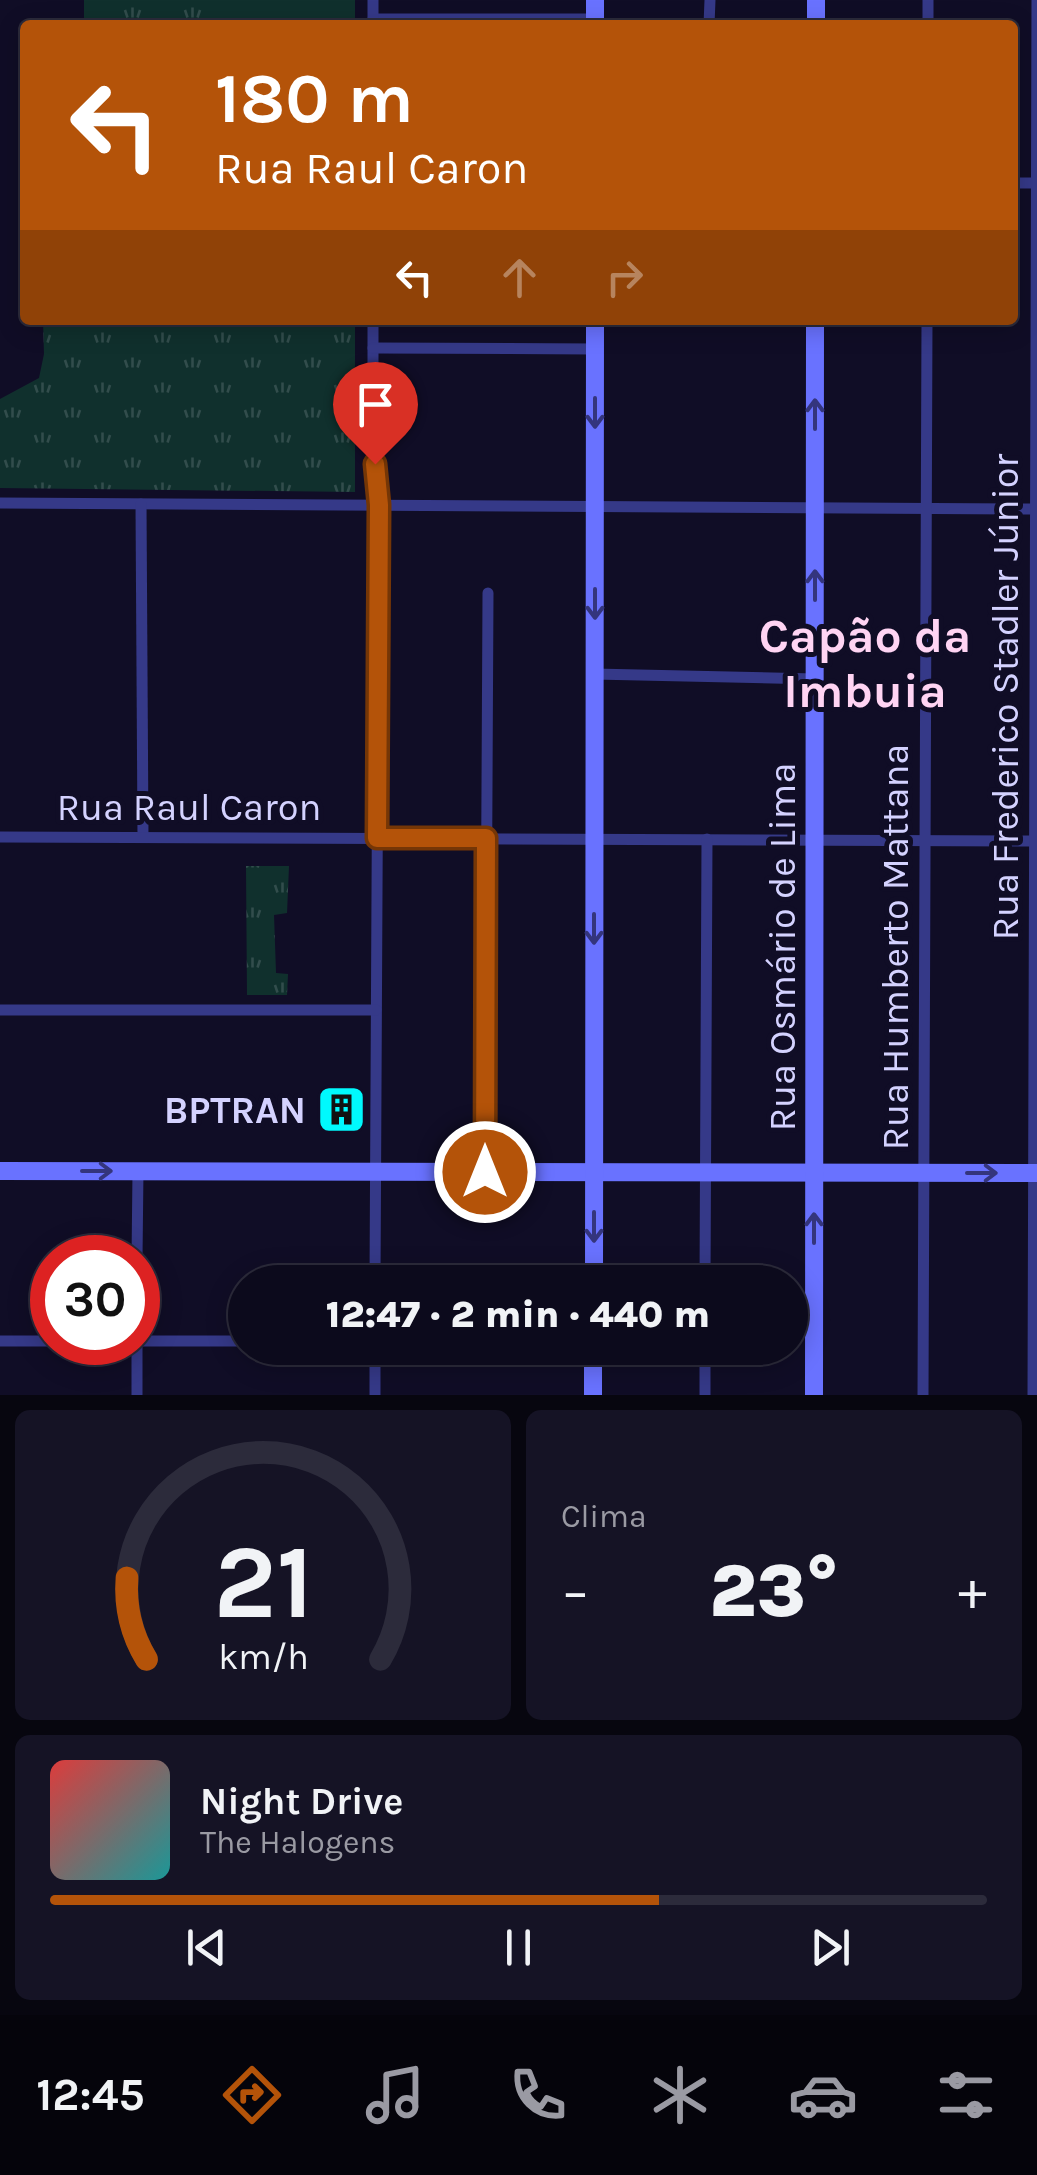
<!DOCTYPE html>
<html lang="pt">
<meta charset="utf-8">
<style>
body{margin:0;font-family:Karla,sans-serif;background:#151325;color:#f1f3f6;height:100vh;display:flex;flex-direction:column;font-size:38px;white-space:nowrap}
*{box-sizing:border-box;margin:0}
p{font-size:32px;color:#9a9aa3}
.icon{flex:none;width:55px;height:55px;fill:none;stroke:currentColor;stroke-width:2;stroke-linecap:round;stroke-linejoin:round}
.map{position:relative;height:1395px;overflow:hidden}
.drawer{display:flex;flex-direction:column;gap:15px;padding:15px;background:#07060f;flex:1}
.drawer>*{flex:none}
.banner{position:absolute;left:20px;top:20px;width:998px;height:305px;border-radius:10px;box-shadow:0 5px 25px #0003,0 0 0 2px #2c2b3b;background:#b45309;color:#fff;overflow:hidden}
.speed{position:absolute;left:30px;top:1235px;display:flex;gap:20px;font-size:50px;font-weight:700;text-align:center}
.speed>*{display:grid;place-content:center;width:130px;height:130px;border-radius:50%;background:#0c0a1c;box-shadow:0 5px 25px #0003,0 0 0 2px #2c2b3b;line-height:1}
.speed .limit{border:15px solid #d22;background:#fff;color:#111}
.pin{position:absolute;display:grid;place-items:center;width:85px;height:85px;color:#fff;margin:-102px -42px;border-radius:50% 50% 50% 0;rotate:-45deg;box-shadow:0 0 10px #0007}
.pin .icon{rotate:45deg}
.me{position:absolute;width:110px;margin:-55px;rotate:0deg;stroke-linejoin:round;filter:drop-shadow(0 0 8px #0008)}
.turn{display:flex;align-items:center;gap:35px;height:210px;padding:0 30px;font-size:45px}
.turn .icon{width:130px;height:130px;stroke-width:2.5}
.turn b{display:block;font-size:70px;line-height:85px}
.lanes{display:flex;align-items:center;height:95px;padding:0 30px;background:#0003;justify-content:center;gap:50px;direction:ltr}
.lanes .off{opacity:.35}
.big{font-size:75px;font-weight:800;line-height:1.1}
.drawer .card{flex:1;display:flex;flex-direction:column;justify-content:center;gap:15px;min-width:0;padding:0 35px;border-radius:15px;background:#151325}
.drawer .dial{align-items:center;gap:0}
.dial svg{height:260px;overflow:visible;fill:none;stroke:#2c2b3b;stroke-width:7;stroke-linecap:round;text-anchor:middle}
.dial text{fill:#f1f3f6;stroke:none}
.song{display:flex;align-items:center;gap:30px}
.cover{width:120px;height:120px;border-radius:15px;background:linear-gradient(135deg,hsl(0 70% 55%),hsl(180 70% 35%))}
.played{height:10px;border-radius:5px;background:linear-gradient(90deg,#b45309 65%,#2c2b3b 65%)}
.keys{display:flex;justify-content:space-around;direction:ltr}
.heat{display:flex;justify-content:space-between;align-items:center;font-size:55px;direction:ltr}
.drawer .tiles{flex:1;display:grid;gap:15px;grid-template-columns:1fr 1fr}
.card:last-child{grid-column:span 2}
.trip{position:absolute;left:228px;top:1265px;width:580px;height:100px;border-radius:50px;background:#0c0a1c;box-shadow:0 5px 25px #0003,0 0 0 2px #2c2b3b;font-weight:800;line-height:100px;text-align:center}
.dock{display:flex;height:160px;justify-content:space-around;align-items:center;background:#05040b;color:#9a9aa3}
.dock .icon{width:70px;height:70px}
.dock .current{color:#b45309}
.dock b{font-size:45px;color:#f1f3f6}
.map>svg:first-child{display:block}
.grass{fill:url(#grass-tufts)}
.green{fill:#10302d}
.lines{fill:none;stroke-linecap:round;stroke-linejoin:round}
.street{stroke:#353988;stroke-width:11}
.secondary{stroke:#6972ff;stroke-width:18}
.oneway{stroke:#34357d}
.route-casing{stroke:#753606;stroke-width:25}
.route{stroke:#b45309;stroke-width:18}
.labels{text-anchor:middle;stroke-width:10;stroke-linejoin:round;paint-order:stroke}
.street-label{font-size:38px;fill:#d4d2ff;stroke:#100d26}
.poi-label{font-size:38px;font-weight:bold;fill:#d4d2ff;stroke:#100d26;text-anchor:end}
.district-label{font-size:48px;font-weight:bold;fill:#ffd4f3;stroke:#100d26}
</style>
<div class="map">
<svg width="1037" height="1395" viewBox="0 0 1037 1395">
<defs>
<pattern id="grass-tufts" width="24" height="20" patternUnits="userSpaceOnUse" patternTransform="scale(2.5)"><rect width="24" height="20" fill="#10302d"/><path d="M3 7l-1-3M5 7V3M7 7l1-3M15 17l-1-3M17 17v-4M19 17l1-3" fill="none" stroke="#324d4c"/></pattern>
</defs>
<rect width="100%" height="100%" fill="#100d26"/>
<g class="grass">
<rect x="84" y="0" width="271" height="25"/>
<path d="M43 320H355V492L0 488V399L39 378 44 354Z"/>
<path d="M246 866H289L287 913 274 915 276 973 288 974 287 995H247Z"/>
</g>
<rect class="green" x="219" y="0" width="121" height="25"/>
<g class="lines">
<g class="street">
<path d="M373 19H595"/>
<path d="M373 25V0"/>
<path d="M709 25 710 0"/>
<path d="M928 25V0"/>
<path d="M1012 183H1037"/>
<path d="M373 320V433L379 505 375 1282"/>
<path d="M373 348 595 349"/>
<path d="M0 503 1037 509"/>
<path d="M141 504 143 837"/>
<path d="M594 674 815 679"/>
<path d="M0 837 1037 841"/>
<path d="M0 1010H376"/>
<path d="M485 1172 488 593"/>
<path d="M137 1258 138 1171"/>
<path d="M705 1282 707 839"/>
<path d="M0 1341H52"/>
<path d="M138 1341H245"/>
<path d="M137 1395V1342"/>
<path d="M375 1395V1348"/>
<path d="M705 1395V1348"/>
<path d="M923 1395 927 320"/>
<path d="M1033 1395 1037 0"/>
</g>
<g class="secondary">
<path d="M595 25V0"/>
<path d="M816 25V0"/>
<path d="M0 1171 1037 1173"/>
<path d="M594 1282 595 320"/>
<path d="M593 1395V1348"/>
<path d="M814 1395 815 320"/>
</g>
</g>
<defs><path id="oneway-shaft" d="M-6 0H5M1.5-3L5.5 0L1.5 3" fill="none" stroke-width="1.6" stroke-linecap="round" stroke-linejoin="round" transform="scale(2.5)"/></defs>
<g class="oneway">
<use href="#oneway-shaft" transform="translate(595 413) rotate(90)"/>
<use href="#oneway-shaft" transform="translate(815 414) rotate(-90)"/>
<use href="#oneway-shaft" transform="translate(815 585) rotate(-90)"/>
<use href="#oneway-shaft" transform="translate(595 604) rotate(90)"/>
<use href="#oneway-shaft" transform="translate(594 929) rotate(90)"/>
<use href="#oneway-shaft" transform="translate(97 1171)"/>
<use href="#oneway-shaft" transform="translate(982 1173)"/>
<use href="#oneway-shaft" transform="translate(594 1227) rotate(90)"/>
<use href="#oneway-shaft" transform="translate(814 1228) rotate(-90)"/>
</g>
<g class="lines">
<defs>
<path id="route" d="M375 464 379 505 377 838H486L485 1172"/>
</defs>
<use href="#route" class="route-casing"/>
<use href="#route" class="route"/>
</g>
<defs>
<symbol id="building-square" viewBox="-11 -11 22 22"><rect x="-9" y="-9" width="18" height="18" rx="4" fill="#00f9fd" stroke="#100d26"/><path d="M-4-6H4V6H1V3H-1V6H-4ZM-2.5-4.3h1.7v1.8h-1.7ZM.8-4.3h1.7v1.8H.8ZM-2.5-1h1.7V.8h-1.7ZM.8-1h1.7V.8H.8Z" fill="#111"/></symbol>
</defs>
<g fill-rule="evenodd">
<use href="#building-square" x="314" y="1082" width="55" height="55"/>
</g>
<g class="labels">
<g class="street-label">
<text transform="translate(1005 697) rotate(-90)" y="13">Rua Frederico Stadler Júnior</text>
<text x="189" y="820">Rua Raul Caron</text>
<text transform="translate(782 947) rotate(-90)" y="13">Rua Osmário de Lima</text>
<text transform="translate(895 947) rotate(-90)" y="13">Rua Humberto Mattana</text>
</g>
<g class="poi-label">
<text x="306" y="1123">BPTRAN</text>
</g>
<g class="district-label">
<text x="865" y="652">Capão da<tspan x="865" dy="55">Imbuia</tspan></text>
</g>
</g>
</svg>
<div class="speed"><div class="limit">30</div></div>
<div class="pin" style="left:375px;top:464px;background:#d93025"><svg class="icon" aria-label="arrive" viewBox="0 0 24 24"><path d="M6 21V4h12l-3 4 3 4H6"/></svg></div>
<svg class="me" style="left:485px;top:1172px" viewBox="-20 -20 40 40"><circle r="17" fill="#b45309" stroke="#fff" stroke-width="3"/><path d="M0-11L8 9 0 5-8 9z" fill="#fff"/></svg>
<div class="trip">12:47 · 2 min · 440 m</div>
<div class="banner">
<div class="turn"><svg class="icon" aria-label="left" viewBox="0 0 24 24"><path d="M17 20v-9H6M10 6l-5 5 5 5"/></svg><div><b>180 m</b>Rua Raul Caron</div></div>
<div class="lanes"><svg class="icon" aria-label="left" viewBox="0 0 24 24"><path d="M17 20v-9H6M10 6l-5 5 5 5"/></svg><svg class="icon off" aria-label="ahead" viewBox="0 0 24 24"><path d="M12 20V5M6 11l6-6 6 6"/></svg><svg class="icon off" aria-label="right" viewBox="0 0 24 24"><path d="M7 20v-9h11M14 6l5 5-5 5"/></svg></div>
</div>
</div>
<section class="drawer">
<div class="tiles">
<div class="card dial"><svg viewBox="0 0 100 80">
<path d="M14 69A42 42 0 1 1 86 69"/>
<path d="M14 69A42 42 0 0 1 8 44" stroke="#b45309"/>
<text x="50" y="56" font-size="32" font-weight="700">21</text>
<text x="50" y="72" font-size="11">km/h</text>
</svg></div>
<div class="card"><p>Clima</p>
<div class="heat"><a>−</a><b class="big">23°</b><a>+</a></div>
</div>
<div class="card">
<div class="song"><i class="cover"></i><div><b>Night Drive</b><p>The Halogens</p></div></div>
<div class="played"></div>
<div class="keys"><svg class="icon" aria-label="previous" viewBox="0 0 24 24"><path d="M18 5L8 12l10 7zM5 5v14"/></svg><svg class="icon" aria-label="pause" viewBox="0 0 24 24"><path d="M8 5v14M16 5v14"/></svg><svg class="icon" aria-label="next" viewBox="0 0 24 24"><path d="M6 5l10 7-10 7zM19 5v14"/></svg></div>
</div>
</div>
</section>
<nav class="dock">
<b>12:45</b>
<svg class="icon current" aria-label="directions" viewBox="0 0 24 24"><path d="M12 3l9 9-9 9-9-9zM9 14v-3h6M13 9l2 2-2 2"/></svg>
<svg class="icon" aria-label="music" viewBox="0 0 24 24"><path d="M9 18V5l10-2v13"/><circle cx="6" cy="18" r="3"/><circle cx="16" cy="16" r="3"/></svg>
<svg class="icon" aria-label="phone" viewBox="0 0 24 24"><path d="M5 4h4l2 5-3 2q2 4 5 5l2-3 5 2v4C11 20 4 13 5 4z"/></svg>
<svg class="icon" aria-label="climate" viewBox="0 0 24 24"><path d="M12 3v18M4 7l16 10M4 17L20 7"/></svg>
<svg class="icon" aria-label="car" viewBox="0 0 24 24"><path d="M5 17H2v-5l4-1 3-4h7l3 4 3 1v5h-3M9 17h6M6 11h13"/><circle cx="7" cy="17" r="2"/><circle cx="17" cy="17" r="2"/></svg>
<svg class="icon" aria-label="filters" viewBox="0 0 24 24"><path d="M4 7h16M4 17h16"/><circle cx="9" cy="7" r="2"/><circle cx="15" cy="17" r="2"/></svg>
</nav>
